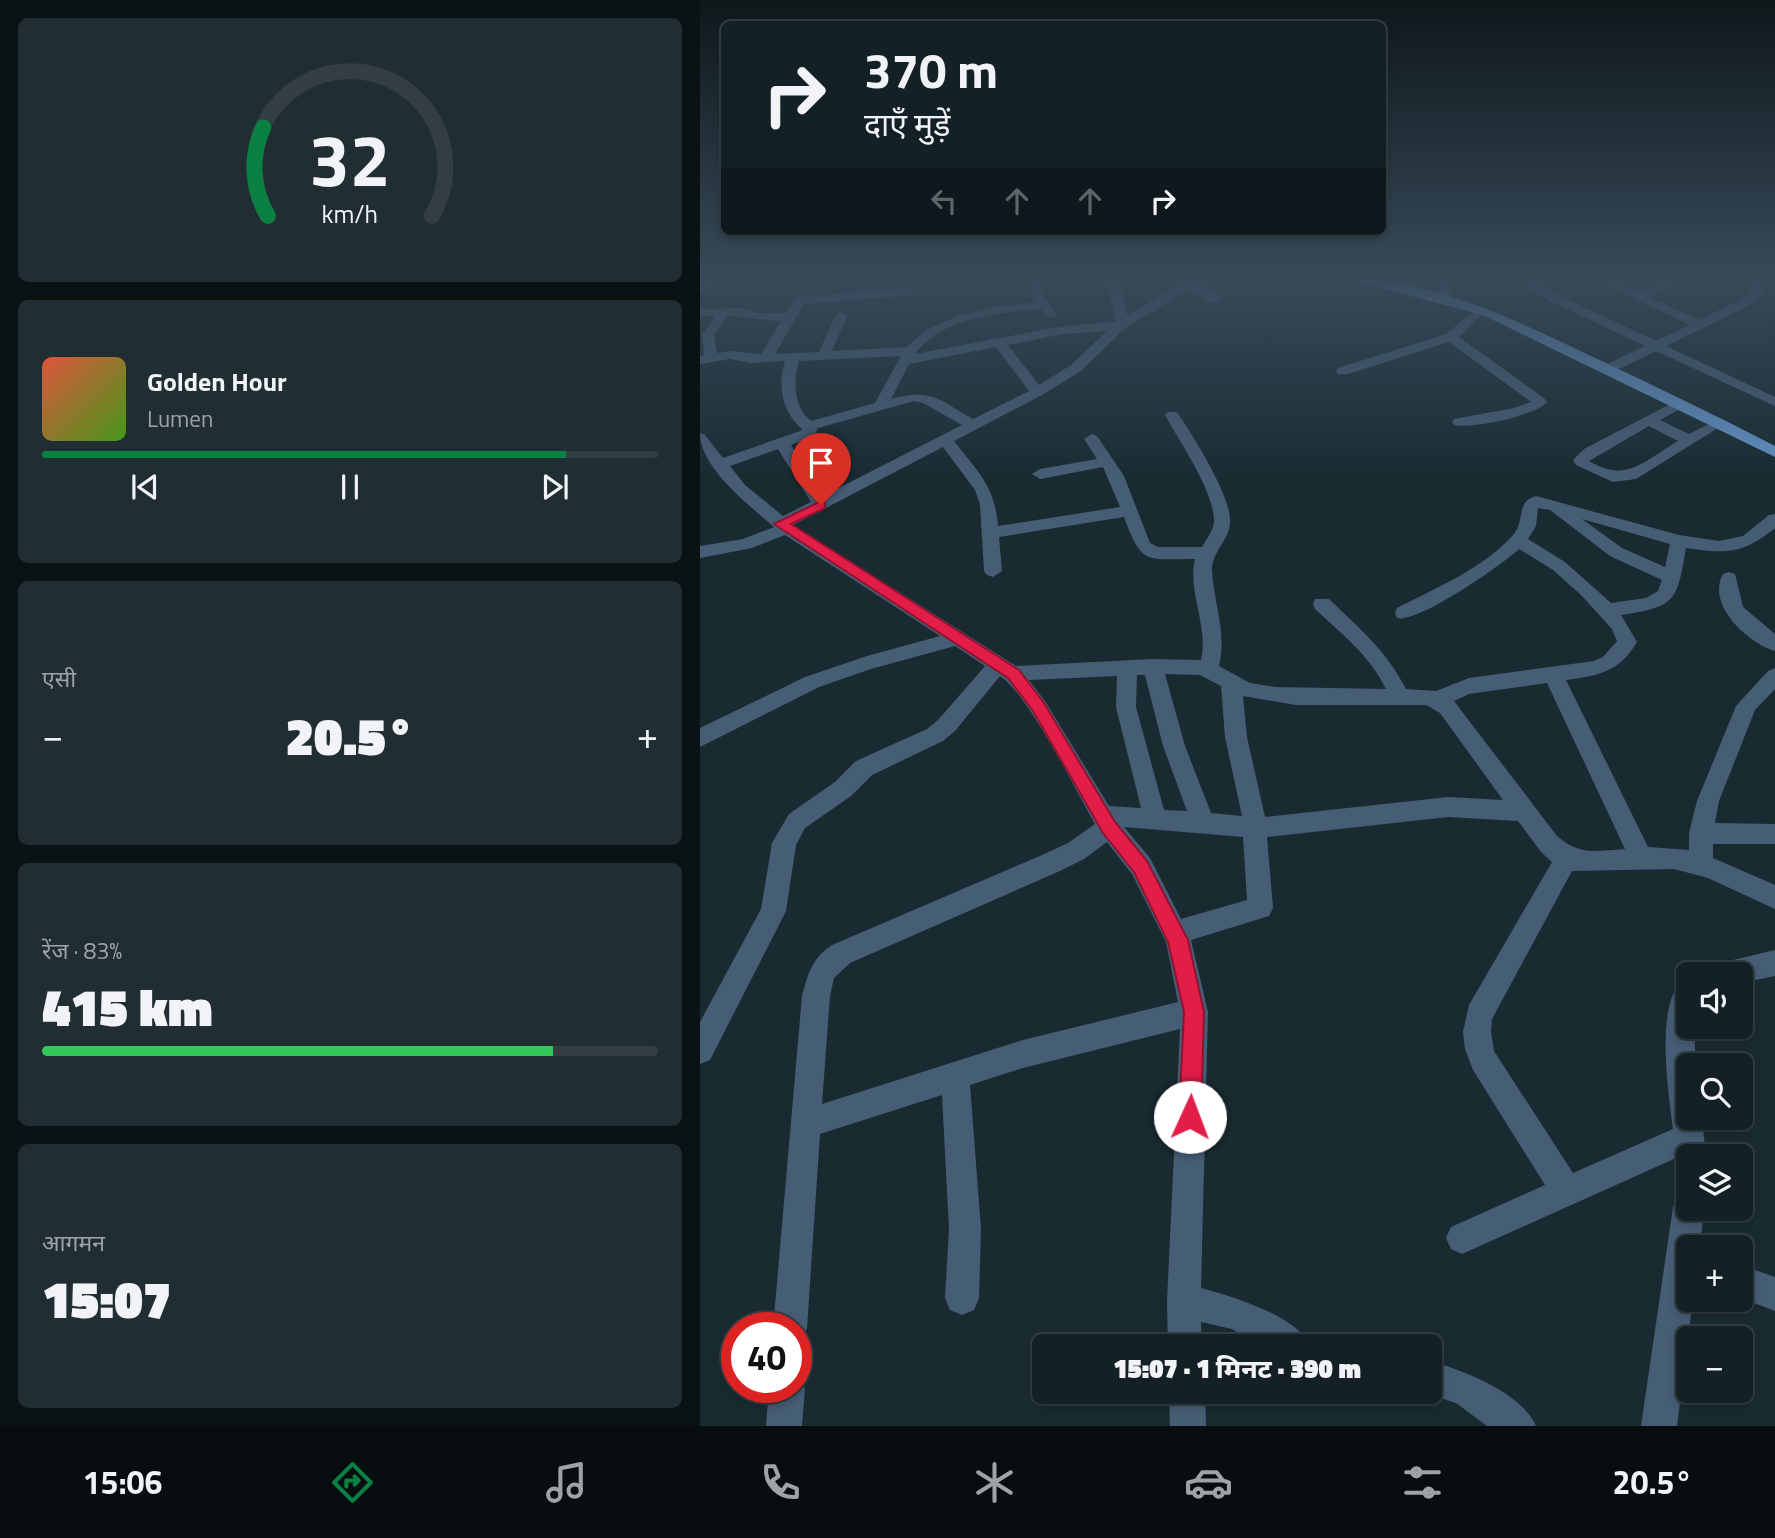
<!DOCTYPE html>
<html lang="hi">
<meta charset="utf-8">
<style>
body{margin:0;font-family:"Titillium Web","Noto Sans Devanagari",sans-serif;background:#202d32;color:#f1f3f6;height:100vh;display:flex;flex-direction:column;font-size:26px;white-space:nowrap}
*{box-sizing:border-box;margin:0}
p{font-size:23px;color:#9da3a7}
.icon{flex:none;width:38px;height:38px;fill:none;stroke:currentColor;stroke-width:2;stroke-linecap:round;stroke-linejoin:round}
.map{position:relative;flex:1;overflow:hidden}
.side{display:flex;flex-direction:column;gap:18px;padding:18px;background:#0a1214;width:700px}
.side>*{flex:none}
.guide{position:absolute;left:21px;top:21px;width:665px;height:214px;border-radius:10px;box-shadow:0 4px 10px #0003,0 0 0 2px #323e42;background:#132025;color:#f1f3f6;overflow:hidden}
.controls{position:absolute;left:976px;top:962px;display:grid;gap:14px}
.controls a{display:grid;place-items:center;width:77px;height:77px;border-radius:10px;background:#132025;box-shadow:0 4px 10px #0003,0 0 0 2px #323e42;font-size:35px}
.speed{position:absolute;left:21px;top:1312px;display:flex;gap:14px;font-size:35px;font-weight:700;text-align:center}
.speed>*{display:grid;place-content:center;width:91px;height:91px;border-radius:50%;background:#132025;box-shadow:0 4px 10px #0003,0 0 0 2px #323e42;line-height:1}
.speed .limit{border:10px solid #d22;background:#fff;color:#111}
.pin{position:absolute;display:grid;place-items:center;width:60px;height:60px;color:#fff;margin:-72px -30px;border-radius:50% 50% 50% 0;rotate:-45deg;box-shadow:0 0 7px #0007}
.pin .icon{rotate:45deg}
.me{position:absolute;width:77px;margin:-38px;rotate:2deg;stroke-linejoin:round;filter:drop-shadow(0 0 5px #0008)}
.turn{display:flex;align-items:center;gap:24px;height:147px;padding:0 28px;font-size:32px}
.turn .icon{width:91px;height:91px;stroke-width:2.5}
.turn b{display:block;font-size:49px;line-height:60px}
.lanes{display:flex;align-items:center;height:66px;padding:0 28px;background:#0003;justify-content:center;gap:35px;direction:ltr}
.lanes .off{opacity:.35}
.big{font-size:52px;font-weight:800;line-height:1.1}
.side .tile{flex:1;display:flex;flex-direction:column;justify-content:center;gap:10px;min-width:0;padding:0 24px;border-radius:10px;background:#202d32}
.side .dial{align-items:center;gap:0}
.dial svg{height:182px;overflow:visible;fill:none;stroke:#323e42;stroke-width:7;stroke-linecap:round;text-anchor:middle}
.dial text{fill:#f1f3f6;stroke:none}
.song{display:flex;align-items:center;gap:21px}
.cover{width:84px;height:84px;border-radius:10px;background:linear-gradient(135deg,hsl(10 70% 55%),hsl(100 70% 35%))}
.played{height:7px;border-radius:4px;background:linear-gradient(90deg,#0b8043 85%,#323e42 85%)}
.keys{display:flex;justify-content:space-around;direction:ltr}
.heat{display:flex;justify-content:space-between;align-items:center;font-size:38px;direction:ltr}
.charge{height:10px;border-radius:5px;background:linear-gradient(90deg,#34c759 83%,#323e42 0)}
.trip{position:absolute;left:332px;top:1334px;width:410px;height:70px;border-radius:10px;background:#132025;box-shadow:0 4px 10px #0003,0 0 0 2px #323e42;font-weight:800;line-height:70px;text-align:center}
.menu{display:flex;height:112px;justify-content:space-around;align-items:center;background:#080d0f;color:#9da3a7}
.menu .icon{width:49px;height:49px}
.menu .selected{color:#0b8043}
.menu b{font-size:32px;color:#f1f3f6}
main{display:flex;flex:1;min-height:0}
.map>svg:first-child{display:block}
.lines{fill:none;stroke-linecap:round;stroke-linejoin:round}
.minor{fill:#465d76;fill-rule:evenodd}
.major{fill:#6191c4;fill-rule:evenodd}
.route{fill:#e11d48;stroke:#92132f;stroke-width:2}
</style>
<main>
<section class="side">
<div class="tile dial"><svg viewBox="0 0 100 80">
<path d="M14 69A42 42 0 1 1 86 69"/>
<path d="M14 69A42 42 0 0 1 12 30" stroke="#0b8043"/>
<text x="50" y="56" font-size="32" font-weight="700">32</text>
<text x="50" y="72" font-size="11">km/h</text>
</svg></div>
<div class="tile">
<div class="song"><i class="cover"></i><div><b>Golden Hour</b><p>Lumen</p></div></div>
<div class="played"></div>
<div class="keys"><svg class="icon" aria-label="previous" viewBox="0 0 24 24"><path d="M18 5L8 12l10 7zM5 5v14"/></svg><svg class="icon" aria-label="pause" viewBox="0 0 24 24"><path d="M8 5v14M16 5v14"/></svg><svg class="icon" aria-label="next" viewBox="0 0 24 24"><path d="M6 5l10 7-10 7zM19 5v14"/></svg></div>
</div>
<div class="tile"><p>एसी</p>
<div class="heat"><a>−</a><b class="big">20.5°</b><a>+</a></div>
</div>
<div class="tile"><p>रेंज · 83%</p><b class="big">415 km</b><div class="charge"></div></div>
<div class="tile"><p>आगमन</p><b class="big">15:07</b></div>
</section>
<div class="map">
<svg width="1075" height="1426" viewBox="0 0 1075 1426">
<rect width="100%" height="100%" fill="#192b31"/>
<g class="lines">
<g class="minor">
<path d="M1 279H14L4 292 0 293Z"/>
<path d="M326 279H338L345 298 357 314 355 317H347L341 309C298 313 242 317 215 354L363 326 416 322 406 279H418L427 315 481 284 479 279H524L501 286 520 296V302H512L489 289 424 329 381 371 342 395 254 441C278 472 295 486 298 526L420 507 403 467 340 479 332 474 340 469 397 459 384 439 392 434 397 436 424 476 450 543 458 547H502C506 540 513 531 514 522 515 492 479 441 465 415L467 412H477C492 434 532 497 530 522 530 540 511 552 512 571 514 604 527 633 519 666L550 683 575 687 686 689C670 656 642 634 615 609L613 604 615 599H629C660 629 686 650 706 689L736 691 769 678 894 661 903 657 917 641 912 629 881 595 853 570 819 549C802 565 717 624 697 618L695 613 697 608C736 588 784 568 813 535 825 522 816 501 836 496L979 535 1019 541 1043 536 1069 515 1075 514V528C1043 554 1027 554 986 548 977 600 977 607 921 615L937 642C920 672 897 676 866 680L948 847 989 850V833L997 801 1036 706 1068 671 1075 668V689L1055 710 1019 801 1015 823 1075 824V844H1013V858L1075 885V909L1008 878 974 869 872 871 792 1019 791 1032 794 1051 873 1173 973 1129C969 1096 952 992 989 977V1027H994L996 1066H989V1118H1002L1006 1157H989V1171L980 1168 976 1158 762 1254 751 1249 746 1238 751 1227 845 1185 773 1070 765 1049 763 1032 769 1005 852 862 841 852 818 821 748 817 567 837 573 908 569 916 491 940 508 1012 501 1288C531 1296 598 1316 610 1346H560L532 1329 501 1322 502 1346H468L467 1301 480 1029 323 1068 270 1085 281 1229 279 1298 274 1310 262 1315 250 1310 245 1298 249 1229 242 1095 120 1134 107 1328 102 1340 96 1342V1328H73L102 996C108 974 112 958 132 945L342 855 368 843 395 824C376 791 328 694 300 676L255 731 243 741 172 775 151 796 105 828 96 845 86 911 82 919 10 1060 0 1064V1022L61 909 72 843 89 814 135 782 156 761 227 729 239 719 285 666 255 646 171 669 119 687 0 747V728L105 677 167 656 240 636 85 535 52 548 0 558V546L43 539 74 527C49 505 0 468 0 433L5 435 23 458 103 430C82 412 77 387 85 361L51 363 30 359 0 364V356L4 355 2 335 15 316 0 317V309L43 308 58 313H86L96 298 100 297 208 288 214 292 212 295 104 304 75 354 119 352 135 316 141 312 147 316 132 351 207 347 226 330 257 316 294 307 336 302ZM28 316C46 316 63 321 81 321L61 354 30 351 17 353 14 335ZM407 331 371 365 339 385 308 345 363 334ZM296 347 329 391 273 419C239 400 232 388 191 399L209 364ZM201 356 175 403 111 421C93 406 93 381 99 361ZM214 401 223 403 262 425 123 496 91 445 114 436 118 428ZM243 447 275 490 280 504 284 571 287 575 293 577 302 571 299 537 424 517C442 566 446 559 495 559 487 592 509 626 501 660L453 659 316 666 93 525ZM78 449 111 502 83 516 45 485 30 466ZM838 508 850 510 910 556 962 580 958 591 946 598 911 603 865 562 828 539 836 526ZM882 519 970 544 965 567 922 548ZM465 674 500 675 521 686 525 737 542 816 511 813 485 746ZM437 675H445L463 746 487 811 464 810 436 707ZM417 676 416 707 441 808 409 806 345 701 329 680ZM847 683 925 849C896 851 880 856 857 836L754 701 769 694ZM543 696 596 705H726L740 713 803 800 748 797 565 817 547 737ZM424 827 543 837 547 900 481 919 450 858ZM407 842 432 874 466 942 478 1002 323 1040 122 1104 130 996 134 978 150 963 360 871 384 859Z"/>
<path d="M735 279H747L753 300 751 303H743Z"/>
<path d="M816 279H831L858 295 956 341 989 325 895 279H912L939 292 965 279H981L949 297 999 320 1046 297 1052 291 1047 279H1059L1064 292 1054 303 966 346 1075 397V406L956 351 913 372H903V366L945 346 850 301Z"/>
<path d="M780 306 786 310 759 337 845 399 847 402C835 416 772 429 754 425L752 422 754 419 814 408 831 402 749 342 648 374H638L636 371 638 368 746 334Z"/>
<path d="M980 399 987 403 985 406 960 420 989 434 1019 419 1026 423 936 479 913 482 876 465 873 460 884 449ZM949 426 978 441C945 460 927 484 889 461Z"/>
<path d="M1029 572 1035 574 1043 607 1075 634V651C1048 643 1006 605 1023 574Z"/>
<path d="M1075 950V976L1041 983V975H1004L1008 966Z"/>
<path d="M989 1191V1209H1004L1000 1248H989V1300H993L977 1426H941L973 1207 978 1196Z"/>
<path d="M1041 1265 1075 1277V1311L1041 1298Z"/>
<path d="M730 1361C763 1370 822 1393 836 1426H787L756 1403 718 1391H730Z"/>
<path d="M96 1374 105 1388 102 1426H66L69 1388H96Z"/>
<path d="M469 1391H505L506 1426H470Z"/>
</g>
<path class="major" d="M647 279C733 279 813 319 889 355 951 384 1013 414 1075 446V457L783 315Z"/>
</g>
<linearGradient id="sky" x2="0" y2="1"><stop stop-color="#0e181b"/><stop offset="0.58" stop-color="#384a5a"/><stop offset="1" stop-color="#384a5a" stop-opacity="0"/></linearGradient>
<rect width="1075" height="479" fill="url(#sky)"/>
<path class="route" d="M121 501 125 502V508L91 524 319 670 344 703 415 822 447 861 488 940 504 1012 501 1117 498 1125 490 1129 482 1125 479 1117 484 1012 468 942 434 872 403 833 333 711 308 678 74 524Z"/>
</svg>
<div class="controls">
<a><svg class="icon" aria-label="sound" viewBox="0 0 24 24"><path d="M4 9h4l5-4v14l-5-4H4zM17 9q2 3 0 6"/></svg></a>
<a><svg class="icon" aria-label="search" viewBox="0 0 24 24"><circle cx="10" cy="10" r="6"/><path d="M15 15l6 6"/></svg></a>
<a><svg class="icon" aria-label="layers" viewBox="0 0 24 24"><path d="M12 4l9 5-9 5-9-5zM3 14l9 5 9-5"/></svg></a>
<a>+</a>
<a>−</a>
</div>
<div class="speed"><div class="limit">40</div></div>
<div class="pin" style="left:121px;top:505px;background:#d93025"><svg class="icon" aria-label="arrive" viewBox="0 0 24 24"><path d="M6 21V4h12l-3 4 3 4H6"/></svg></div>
<svg class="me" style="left:490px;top:1117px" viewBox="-20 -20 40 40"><circle r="19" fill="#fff"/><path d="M0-13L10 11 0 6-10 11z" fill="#e11d48"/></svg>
<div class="trip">15:07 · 1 मिनट · 390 m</div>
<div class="guide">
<div class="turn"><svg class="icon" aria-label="right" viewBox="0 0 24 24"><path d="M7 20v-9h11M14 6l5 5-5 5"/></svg><div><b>370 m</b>दाएँ मुड़ें</div></div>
<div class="lanes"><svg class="icon off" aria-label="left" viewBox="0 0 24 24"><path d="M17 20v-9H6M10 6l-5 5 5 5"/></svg><svg class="icon off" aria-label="ahead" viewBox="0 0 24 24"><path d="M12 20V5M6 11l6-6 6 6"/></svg><svg class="icon off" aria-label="ahead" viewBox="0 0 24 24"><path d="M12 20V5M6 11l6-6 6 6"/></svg><svg class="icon" aria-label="right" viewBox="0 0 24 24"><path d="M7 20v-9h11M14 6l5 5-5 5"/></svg></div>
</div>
</div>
</main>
<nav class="menu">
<b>15:06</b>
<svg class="icon selected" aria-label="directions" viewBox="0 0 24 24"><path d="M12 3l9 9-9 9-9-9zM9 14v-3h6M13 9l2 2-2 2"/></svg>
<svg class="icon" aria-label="music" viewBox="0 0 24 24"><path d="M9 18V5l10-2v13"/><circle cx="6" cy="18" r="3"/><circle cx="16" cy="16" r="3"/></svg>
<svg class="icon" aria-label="phone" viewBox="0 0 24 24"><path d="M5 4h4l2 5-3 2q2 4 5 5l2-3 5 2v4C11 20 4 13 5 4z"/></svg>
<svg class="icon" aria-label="climate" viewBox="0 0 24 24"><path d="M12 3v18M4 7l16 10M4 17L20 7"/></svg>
<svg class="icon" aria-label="car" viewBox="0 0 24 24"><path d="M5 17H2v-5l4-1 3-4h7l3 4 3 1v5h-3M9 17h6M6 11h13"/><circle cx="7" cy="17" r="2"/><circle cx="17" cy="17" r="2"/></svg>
<svg class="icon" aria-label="filters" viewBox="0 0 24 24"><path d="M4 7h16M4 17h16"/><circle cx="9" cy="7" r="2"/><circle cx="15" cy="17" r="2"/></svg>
<b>20.5°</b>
</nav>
